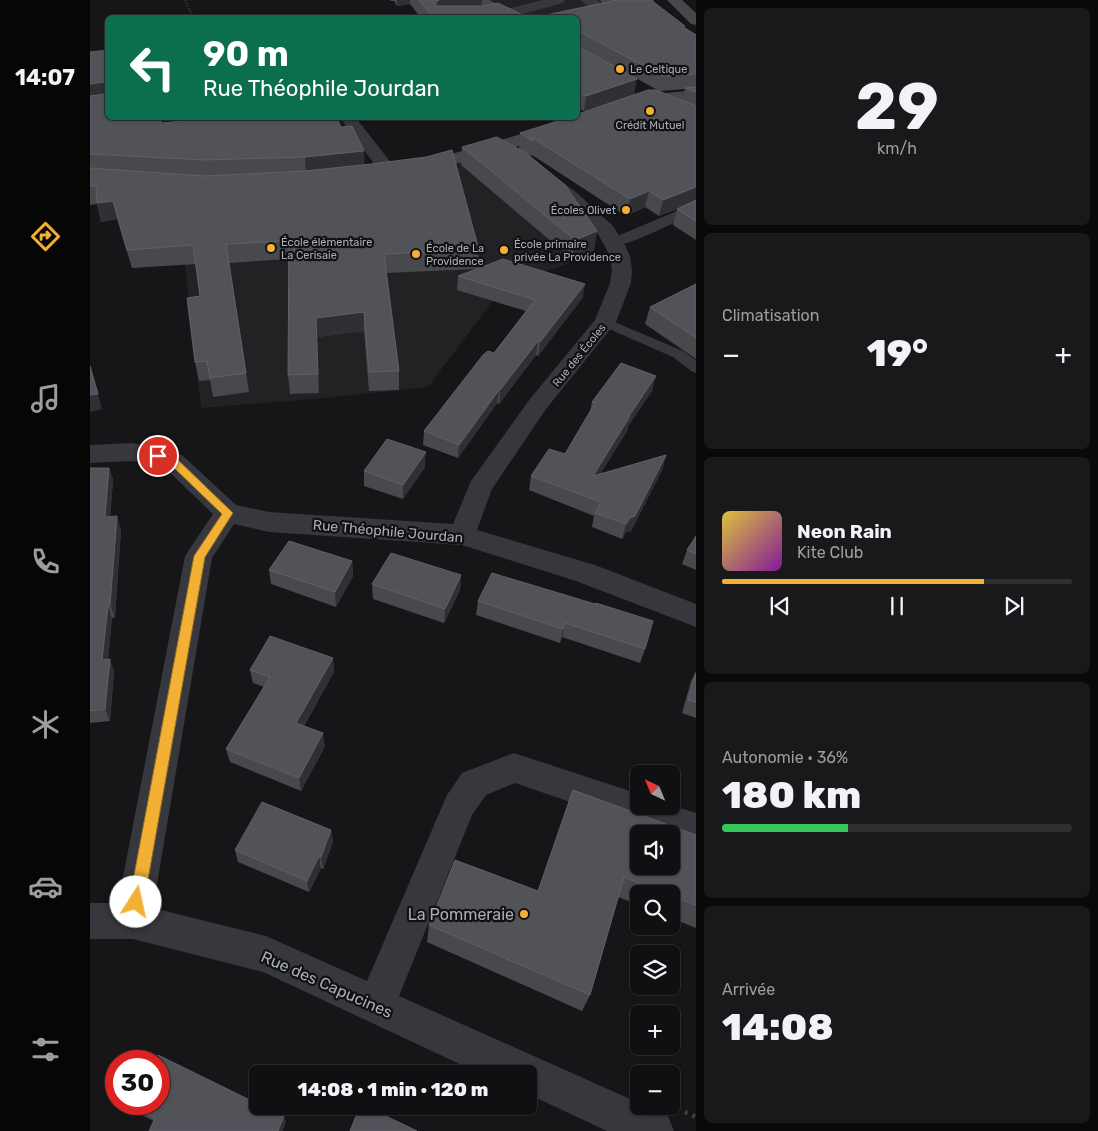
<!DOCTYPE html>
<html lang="fr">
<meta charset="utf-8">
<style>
body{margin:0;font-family:Rubik,sans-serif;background:#19191b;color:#f1f3f6;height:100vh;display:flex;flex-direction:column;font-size:19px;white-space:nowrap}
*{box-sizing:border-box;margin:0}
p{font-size:16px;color:#9c9d9f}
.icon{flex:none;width:28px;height:28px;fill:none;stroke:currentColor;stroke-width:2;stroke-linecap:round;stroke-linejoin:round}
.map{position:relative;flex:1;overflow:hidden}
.drawer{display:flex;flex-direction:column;gap:8px;padding:8px;background:#09090a;width:402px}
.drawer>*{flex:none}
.hud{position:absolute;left:15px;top:15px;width:475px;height:105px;border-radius:8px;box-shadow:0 1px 4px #0004,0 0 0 1px #303032;background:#0b6e4f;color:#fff;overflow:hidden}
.needle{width:32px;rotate:316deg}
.fabs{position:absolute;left:540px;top:765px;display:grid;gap:10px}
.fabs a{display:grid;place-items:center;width:50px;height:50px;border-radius:8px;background:#101012;box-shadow:0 1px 4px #0004,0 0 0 1px #303032;font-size:25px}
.speed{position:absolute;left:15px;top:1050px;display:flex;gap:10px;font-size:25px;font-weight:700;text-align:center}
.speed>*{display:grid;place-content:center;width:65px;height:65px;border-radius:50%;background:#101012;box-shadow:0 1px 4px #0004,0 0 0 1px #303032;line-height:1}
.speed .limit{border:8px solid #d22;background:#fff;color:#111}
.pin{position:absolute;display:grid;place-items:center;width:42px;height:42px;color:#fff;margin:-21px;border:2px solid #fff;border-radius:50%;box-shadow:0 1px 5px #0007}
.me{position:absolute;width:55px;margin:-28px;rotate:10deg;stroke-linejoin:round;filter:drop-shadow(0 0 4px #0008)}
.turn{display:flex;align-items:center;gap:18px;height:105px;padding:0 15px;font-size:22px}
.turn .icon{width:65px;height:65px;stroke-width:2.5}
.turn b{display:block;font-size:35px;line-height:42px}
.big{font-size:38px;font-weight:800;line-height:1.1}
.drawer .widget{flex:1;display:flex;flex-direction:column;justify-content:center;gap:8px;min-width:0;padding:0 18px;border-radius:8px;background:#19191b}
.drawer .dial{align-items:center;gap:0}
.dial b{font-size:65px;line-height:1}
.song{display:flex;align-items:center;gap:15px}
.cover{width:60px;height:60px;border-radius:8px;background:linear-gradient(135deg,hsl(50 70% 55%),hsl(290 70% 35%))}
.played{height:5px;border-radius:2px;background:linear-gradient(90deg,#f2b134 75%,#303032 75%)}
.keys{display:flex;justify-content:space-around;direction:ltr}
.heat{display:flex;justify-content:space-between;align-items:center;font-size:28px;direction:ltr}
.charge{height:8px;border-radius:4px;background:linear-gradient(90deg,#34c759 36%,#303032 0)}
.trip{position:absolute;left:159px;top:1065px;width:288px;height:50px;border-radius:8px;background:#101012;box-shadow:0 1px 4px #0004,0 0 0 1px #303032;font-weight:800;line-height:50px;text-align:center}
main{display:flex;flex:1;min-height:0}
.tab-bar{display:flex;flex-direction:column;width:90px;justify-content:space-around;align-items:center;background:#060607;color:#9c9d9f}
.tab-bar .icon{width:35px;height:35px}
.tab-bar .current{color:#f2b134}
.tab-bar b{font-size:22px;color:#f1f3f6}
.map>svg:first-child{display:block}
.built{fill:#222225}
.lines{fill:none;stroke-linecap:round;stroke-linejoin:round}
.path-far1{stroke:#3d3f44;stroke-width:2;stroke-dasharray:1 2;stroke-linecap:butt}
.path{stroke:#3d3f44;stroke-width:4.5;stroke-dasharray:3 5;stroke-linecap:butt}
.lane{fill:#37383d;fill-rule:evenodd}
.street{fill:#37383d;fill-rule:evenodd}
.secondary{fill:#45474d;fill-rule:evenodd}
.wall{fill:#47494d;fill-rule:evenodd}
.shaded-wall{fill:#2f3033}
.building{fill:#525359;stroke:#5f6168;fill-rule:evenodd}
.route{fill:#f2b134;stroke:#9d7322}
.poi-dot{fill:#f2b134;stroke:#111113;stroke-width:2}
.labels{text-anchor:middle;stroke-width:4.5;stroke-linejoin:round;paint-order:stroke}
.far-poi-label{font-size:11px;fill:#a8adb8;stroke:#111113;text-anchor:start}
.far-street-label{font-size:11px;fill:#a8adb8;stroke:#111113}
.street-label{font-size:14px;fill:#a8adb8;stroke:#111113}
.near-poi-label{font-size:16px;fill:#a8adb8;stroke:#111113;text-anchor:end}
.near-street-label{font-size:16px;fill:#a8adb8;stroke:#111113}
</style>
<main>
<nav class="tab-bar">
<b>14:07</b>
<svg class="icon current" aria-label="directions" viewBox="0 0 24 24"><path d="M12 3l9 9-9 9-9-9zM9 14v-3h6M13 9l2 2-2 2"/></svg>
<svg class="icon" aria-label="music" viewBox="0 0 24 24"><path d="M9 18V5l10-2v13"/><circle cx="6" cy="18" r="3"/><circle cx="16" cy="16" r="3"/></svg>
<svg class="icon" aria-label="phone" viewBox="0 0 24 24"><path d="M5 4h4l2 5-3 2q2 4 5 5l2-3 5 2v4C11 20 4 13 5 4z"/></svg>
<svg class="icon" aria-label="climate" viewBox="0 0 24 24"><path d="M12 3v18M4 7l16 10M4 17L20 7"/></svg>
<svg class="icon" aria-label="car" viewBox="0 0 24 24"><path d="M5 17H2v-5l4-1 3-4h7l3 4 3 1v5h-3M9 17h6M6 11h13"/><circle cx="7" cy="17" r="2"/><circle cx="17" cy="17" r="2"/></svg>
<svg class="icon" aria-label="filters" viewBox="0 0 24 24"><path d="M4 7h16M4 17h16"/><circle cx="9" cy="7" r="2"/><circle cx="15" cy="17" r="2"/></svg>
</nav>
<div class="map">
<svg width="606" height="1131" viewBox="0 0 606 1131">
<rect width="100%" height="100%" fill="#161618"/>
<g class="built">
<path d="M360 0H524L488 18 391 17Z"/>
<path d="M397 153 490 230 505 254 414 286 338 387 235 398 111 408 95 265 97 246Z"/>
</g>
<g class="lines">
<path class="path-far1" d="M95 0 103 18"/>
<path class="path" d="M595 1112 606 1117"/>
<g class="lane">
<path d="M606 203V212C589 220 533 250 518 246L516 243 518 240Z"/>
<path d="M515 318 593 351 606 360V373L601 371 583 357 510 325 508 322 510 319Z"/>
</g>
<g class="street">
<path d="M452 0H475L473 3 419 18 411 17 409 14 411 11Z"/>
<path d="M490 0H507L512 5 509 12 488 19 469 18 471 15 498 6Z"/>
<path d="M250 118H266L309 173 306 177 300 178 294 177Z"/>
<path d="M457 174 463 175 487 193 523 226 534 243 540 256 542 270 541 283 526 322 456 409 402 489 387 530 505 565 606 604V627L486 581 372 545 179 532 144 524 122 558 63 908 176 936 277 981 357 795 372 773 424 753 549 794V806L581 805 606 813V845L581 836V834H573L425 783 396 795 382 815 309 996 549 1103V1106H555L578 1116 584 1131H517L438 1094V1074H391L173 972 43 939H0V903H28L95 556 123 514 74 467 42 461 0 463V445L42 443 68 447 92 455 146 505 179 512 363 524 381 481 440 399 505 320 520 283 522 270 520 256 508 234 486 211 451 183 448 179 451 175Z"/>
</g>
<g class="secondary">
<path d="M383 0H400L429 18H411Z"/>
<path d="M577 0H592L606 13V25L601 24Z"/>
<path d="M606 90V100L547 106 541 104 539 101 541 98 547 96Z"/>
<path d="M466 123 472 124 474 128 472 132 404 154 328 173 322 172 319 168 322 164 392 146Z"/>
</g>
</g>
<g class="wall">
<path d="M300 0H392L391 6 439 18H331L320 4 307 6 304 1H301Z"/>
<path d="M510 0H565L562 1 595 28 606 35V240L583 225 587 209 569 216 555 207 536 216 442 155 441 156 437 154 507 231 504 250 482 259 371 165 372 147 429 149 430 133 569 91 546 78 544 95 494 111 488 108V18L512 3ZM595 89 592 101 570 91Z"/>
<path d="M0 52 18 118H71L72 123 251 127 275 165 389 250 387 269 493 297 448 356 446 355 409 404 407 403 368 458 333 445 334 431 404 353 436 311 367 290 368 276 386 269 296 273 309 371V390L279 391 274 331 227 337 229 393 200 394 198 375V259L139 263 159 392 123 397 120 380 109 381 105 362 110 296 106 264 42 268 27 219 11 222 7 204 0 205Z"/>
<path d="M606 284V359L555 324 560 307Z"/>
<path d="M562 391 538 426 537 431 510 474 576 455 572 470 541 531 536 532 532 539 502 527 504 516 439 490 441 476 475 454 500 412 502 402Z"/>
<path d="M335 467 313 499 274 486V471Z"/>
<path d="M0 468H19L23 480 20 517 31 529 25 617 22 618 18 659 24 671 20 721 0 723Z"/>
<path d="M606 536V570L592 564 597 550Z"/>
<path d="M262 561 263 576 246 607 181 584 179 570Z"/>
<path d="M371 575 370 590 354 623 283 599 282 584Z"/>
<path d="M388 601 505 604 555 649 550 663 472 637 470 643 386 615Z"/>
<path d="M243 658 244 672 214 726 235 746 211 791 140 762 136 749 174 687 163 683 160 670Z"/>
<path d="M606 671V718L592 713 601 681Z"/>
<path d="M241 830 243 842 233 869 231 868 219 892 148 862 145 850Z"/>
<path d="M606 835V928L581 918V894H549V905L528 897 500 995 492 1011 337 942 339 925 448 891Z"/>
<path d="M41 1107 196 1122 64 1121 47 1113Z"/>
</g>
<g class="shaded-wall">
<path d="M307 0H320V4L307 6Z"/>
<path d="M349 0H392L391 7 345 16 346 2Z"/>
<path d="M547 79 544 95 494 111 496 96Z"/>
<path d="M15 82 18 99 0 102V84Z"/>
<path d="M274 151 275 169 216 175 215 157Z"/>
<path d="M606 187V202L569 216 573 200Z"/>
<path d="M559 191 555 207 536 216 540 199Z"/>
<path d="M23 201 27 219 11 222 7 203Z"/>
<path d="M507 231 504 250 482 259 485 240Z"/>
<path d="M495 284 493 297 448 356 450 342Z"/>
<path d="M274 312V331L227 337 229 393 226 318Z"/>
<path d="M448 341 446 355 409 404 410 390Z"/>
<path d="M0 365 12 409 0 412Z"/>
<path d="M566 376 562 391 538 426 537 431 500 491 503 476 539 416Z"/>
<path d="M409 390 407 403 368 458 369 445Z"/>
<path d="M336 452 335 467 313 499V485Z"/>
<path d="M576 455 572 470 541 531 536 532 532 539 536 524Z"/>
<path d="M19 468 23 480 19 530 15 517Z"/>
<path d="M27 516 31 529 25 617 20 605Z"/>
<path d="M262 561 263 576 246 607 245 592Z"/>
<path d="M371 575 370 590 354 623 355 609Z"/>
<path d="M18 606 22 618 17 671 12 660Z"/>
<path d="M475 623 472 637 470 643 473 629Z"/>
<path d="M243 658 244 672 208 736 206 723Z"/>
<path d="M20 659 24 671 20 721 15 709Z"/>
<path d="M233 733 235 746 211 791 209 778Z"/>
<path d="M241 830 243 842 233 869 231 857Z"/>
<path d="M229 856 231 868 219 892 217 881Z"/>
<path d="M194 1116 196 1122 193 1131H188Z"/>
</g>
<g class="building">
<path d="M329 0H349L346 2V6H393L408 3 439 18H344Z"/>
<path d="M527 0H561L595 26H592L606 35V74L573 76 490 32 489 47 547 79 496 96 488 92V18H442Z"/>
<path d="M18 50V118H71V123L130 118H247L251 127 262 126 274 151 215 157 115 160 0 154V96L16 94 15 82 0 84V52Z"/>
<path d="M606 87V92L595 88Z"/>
<path d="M558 90H566L606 106V187L573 200 559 191 540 199 441 137 443 141 430 133 477 118H488V114Z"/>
<path d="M407 137 436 153 475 185 507 231 485 240 372 147Z"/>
<path d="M362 150 389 250 294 254 309 371 279 372 274 312 226 318 228 374 198 375 199 241 136 244 156 373 120 378 117 361 105 362 97 298 110 296 103 245 37 250 23 201 7 203 6 186H0V168L115 176 215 171 281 164 336 157Z"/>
<path d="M606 200V221L587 209Z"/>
<path d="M413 259 495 284 450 342 448 341 410 390H409L369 445 334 431 393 355 398 351 404 353 445 300 368 276Z"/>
<path d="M606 284V338L560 307Z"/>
<path d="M531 363 566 376 539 416H540L503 476 576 455 545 516 540 518 536 524 505 513 511 502 441 476 459 449 475 454 505 403 502 402Z"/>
<path d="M0 366 8 394 0 395Z"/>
<path d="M297 439 336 452 313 485 274 471Z"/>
<path d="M0 468H19L15 517 27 516 20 605 18 606 12 660 20 659 15 709 0 711Z"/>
<path d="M606 536V554L597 550Z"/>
<path d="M199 541 262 561 245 592 179 570Z"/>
<path d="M301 553 371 575 355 609 282 584Z"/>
<path d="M402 573 505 604 506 603 563 621 555 649 475 623 473 629 388 601Z"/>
<path d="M180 636 243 658 206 723 233 733 209 778 136 749 180 677 160 670Z"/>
<path d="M606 673V702L598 700Z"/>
<path d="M483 790 606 835V905L581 896V894H576L534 877 500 995 339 925 365 860 448 891ZM549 834H581V866H549Z"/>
<path d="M172 802 241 830 231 857 229 856 217 881 145 850Z"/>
<path d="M68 1055 168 1104V1106H173L194 1116 188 1131H59L65 1118 41 1107 43 1104H69V1061H65Z"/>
<path d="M270 1106H275L327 1131H260Z"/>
</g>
<path class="route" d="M68 452 87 459 143 513 115 557 54 902 52 907 46 909 41 907 39 902 104 556 132 514 80 464 64 458 62 456 64 453Z"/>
<g class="poi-dot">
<circle cx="530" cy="69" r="5"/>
<circle cx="560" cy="111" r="5"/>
<circle cx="536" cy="210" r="5"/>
<circle cx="181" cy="248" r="5"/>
<circle cx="414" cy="250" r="5"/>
<circle cx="326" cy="254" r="5"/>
<circle cx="434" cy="914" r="5"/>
</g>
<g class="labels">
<g class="far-poi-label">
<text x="540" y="73">Le Celtique</text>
<text x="560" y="129" text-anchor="middle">Crédit Mutuel</text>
<text x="526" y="214" text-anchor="end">Écoles Olivet</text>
<text x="191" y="246">École élémentaire<tspan x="191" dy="13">La Cerisaie</tspan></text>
<text x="424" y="248">École primaire<tspan x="424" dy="13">privée La Providence</tspan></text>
<text x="336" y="252">École de La<tspan x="336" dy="13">Providence</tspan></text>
</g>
<g class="far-street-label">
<text transform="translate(489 355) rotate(-51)" y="4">Rue des Écoles</text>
</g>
<g class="street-label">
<text transform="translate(298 531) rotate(5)" y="5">Rue Théophile Jourdan</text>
</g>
<g class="near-poi-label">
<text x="424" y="920">La Pommeraie</text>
</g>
<g class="near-street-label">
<text transform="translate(237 984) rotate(24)" y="6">Rue des Capucines</text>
</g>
</g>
</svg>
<div class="fabs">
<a><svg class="needle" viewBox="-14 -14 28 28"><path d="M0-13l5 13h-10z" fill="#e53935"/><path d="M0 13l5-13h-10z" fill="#9c9d9f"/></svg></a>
<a><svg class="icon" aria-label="sound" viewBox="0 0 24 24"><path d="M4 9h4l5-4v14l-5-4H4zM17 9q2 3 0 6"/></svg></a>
<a><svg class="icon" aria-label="search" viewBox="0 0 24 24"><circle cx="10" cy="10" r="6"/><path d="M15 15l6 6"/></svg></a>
<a><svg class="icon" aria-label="layers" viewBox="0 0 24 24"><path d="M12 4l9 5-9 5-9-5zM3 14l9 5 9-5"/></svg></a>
<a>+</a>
<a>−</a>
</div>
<div class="speed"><div class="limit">30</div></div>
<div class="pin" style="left:68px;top:456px;background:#d93025"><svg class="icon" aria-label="arrive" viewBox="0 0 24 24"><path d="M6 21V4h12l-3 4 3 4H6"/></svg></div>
<svg class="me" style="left:46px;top:902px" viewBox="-20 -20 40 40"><circle r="19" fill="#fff"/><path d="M0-13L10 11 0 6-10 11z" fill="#f2b134"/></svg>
<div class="trip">14:08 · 1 min · 120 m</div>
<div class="hud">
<div class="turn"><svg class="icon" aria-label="left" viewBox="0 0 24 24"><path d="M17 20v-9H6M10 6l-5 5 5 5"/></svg><div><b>90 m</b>Rue Théophile Jourdan</div></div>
</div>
</div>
<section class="drawer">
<div class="widget dial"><b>29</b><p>km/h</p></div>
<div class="widget"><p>Climatisation</p>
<div class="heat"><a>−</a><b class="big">19°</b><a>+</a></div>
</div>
<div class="widget">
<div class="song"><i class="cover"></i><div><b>Neon Rain</b><p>Kite Club</p></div></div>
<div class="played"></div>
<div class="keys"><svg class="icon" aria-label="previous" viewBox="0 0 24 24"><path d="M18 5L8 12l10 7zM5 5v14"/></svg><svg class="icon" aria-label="pause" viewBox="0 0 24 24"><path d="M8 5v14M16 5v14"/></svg><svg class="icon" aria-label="next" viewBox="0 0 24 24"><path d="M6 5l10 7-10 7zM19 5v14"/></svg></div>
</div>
<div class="widget"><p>Autonomie · 36%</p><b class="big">180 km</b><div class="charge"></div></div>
<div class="widget"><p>Arrivée</p><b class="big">14:08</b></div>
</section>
</main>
